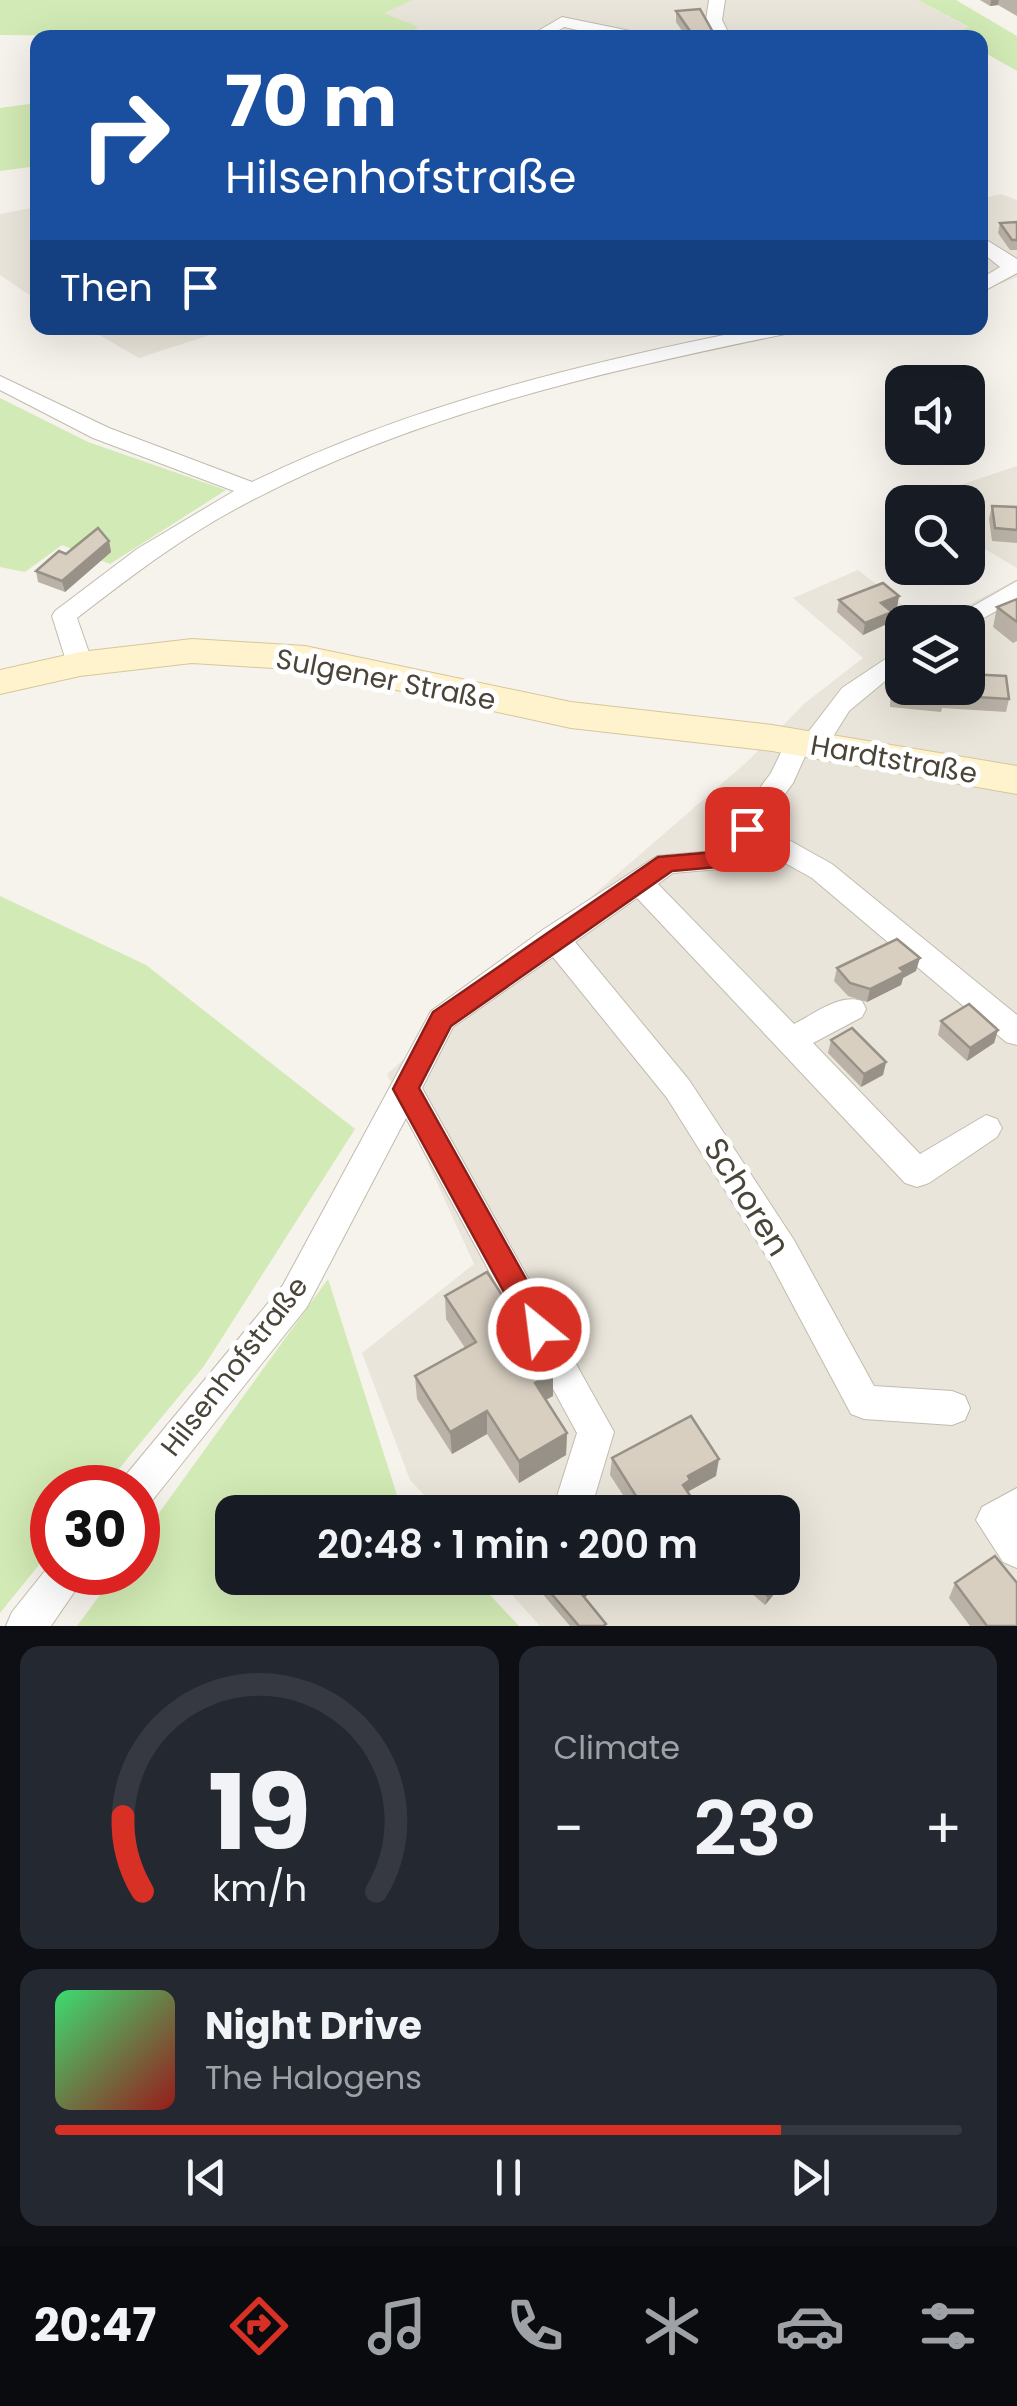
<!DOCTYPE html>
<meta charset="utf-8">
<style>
body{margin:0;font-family:Poppins,sans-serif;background:#242831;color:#f1f3f6;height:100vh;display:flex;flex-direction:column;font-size:38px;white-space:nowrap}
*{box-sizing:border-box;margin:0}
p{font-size:32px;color:#9ea1a6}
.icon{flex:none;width:55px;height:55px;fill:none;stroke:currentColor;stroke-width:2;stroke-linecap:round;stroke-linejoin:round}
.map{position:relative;height:1626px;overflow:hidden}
.details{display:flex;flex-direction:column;gap:20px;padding:20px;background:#0d0f14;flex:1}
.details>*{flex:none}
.guide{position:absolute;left:30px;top:30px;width:958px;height:305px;border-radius:20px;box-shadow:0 10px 40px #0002;background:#1a4fa0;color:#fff;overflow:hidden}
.fabs{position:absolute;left:885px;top:365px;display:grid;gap:20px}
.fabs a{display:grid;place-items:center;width:100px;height:100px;border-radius:20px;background:#171b24;box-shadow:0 10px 40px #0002;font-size:50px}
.speed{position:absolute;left:30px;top:1465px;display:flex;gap:20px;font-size:50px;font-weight:700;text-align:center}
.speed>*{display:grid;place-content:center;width:130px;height:130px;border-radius:50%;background:#171b24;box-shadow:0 10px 40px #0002;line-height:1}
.speed .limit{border:15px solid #d22;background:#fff;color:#111}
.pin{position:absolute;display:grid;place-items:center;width:85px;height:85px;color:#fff;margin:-42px;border-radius:20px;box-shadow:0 5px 15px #0006}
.me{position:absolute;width:110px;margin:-55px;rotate:331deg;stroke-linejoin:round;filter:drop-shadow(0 0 8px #0008)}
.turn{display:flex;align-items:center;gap:35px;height:210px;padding:0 30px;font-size:45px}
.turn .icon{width:130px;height:130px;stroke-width:2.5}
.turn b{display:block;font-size:70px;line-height:85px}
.then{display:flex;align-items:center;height:95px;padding:0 30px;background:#0003;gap:20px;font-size:38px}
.big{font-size:75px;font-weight:600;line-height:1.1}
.details .widget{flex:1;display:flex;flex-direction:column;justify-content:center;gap:15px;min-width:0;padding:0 35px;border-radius:20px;background:#242831}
.details .dial{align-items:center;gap:0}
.dial svg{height:260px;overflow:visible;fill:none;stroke:#363941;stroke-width:7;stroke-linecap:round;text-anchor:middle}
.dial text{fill:#f1f3f6;stroke:none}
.song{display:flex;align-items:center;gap:30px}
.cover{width:120px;height:120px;border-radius:15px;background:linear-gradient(135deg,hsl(140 70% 55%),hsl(0 70% 35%))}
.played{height:10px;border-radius:5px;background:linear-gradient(90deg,#d93025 80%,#363941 80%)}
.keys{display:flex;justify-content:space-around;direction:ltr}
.heat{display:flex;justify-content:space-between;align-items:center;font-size:55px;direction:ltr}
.details .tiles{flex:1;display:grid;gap:20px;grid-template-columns:1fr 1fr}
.widget:last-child{grid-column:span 2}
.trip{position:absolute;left:215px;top:1495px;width:585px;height:100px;border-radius:20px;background:#171b24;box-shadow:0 10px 40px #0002;font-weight:600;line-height:100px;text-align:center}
.tab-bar{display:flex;height:160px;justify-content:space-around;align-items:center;background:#090b0e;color:#9ea1a6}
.tab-bar .icon{width:70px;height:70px}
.tab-bar .active{color:#d93025}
.tab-bar b{font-size:45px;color:#f1f3f6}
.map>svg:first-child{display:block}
.residential{fill:#eae5da}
.green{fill:#d2eab5}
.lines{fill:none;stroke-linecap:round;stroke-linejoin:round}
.minor-casing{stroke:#c2bbae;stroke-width:2}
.secondary-casing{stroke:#d6c79b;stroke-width:2}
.minor{fill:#fff;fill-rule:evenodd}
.secondary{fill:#fff3cd;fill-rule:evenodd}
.wall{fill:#bab2a6}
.shaded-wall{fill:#979187}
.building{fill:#d8cfc1;stroke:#979187;stroke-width:2.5}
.route{fill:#d93025;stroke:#8d1f18;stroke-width:2.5}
.labels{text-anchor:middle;stroke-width:10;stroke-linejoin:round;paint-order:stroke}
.street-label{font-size:28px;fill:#4b4439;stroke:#fff}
.near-street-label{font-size:32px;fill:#4b4439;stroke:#fff}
</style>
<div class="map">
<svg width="1017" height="1626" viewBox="0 0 1017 1626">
<rect width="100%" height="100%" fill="#f6f3ec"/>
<g class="residential">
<path d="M413 0H918L970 28 935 38H400L418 27 382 13Z"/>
<path d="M1001 194 1017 200V277L980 292V199Z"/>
<path d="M37 207H38L37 300 0 275V214Z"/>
<path d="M87 328H231L139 358Z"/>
<path d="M1017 466V568L968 539V502H909Z"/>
<path d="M858 570 924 622H902V688H968V622H937L1017 579V1626H540L497 1578H782V1512H440L410 1480 362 1353 474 1264 387 1074 749 760 805 703 863 658 793 598Z"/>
</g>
<g class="green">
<path d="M0 0H413L384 13 419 27 400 38 0 35Z"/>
<path d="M918 0H956L1017 36V71L980 50V38L952 33 969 27Z"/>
<path d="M37 103V166L0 171V108Z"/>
<path d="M0 398 88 442 226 490 110 564 62 545 25 572 0 567Z"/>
<path d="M0 896 146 965 355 1129 204 1366 104 1487 52 1488V1549L0 1613Z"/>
<path d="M328 1279 397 1495 413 1512H232V1578H474L519 1626H77L116 1573 138 1572V1542Z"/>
</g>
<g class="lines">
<defs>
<g id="minor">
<path d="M709 0H725L722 20 731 38H715L706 20Z"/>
<path d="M562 17 640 33 648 38H614L564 27 546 38H526Z"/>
<path d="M980 236 1017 259V273L980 293V279L1000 267 980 251Z"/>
<path d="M758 328H795L785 334C597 373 411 415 241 506 182 537 129 578 77 618L93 664 80 672 67 664 52 616 55 611 137 549 234 491 93 438 0 390V376L109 428 252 482C412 404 584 363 758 328Z"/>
<path d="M1017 581V599L968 627V622H945Z"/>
<path d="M902 648V667L849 711 824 751 807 752 793 783 762 825 832 864 1017 1015V1045L1006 1042 812 878 749 843 731 868 673 873 658 884 794 1024C814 1014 840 993 862 1001L866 1009 862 1017 813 1043 920 1154 986 1115 997 1119 1002 1128 997 1137 929 1183 917 1187 905 1183 637 898 575 942 689 1080 794 1240 874 1386 952 1391 965 1396 970 1408 965 1420 952 1425 864 1419 851 1414 770 1262 667 1098 553 957 453 1027 422 1088 614 1432 590 1512H552L577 1433 406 1118 307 1307 151 1502 138 1507V1488H120L125 1476 283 1285 431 1011 544 929 657 856 713 851 771 773 789 736 806 735 842 688Z"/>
<path d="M1017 1488V1568L1003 1562 976 1520 982 1507Z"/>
<path d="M52 1562V1572H88L51 1626H6L12 1612Z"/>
</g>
<path id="secondary" d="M192 639 305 646 571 702 772 725 1017 766V794L772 751 571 728 305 670 192 663 80 676 0 694V670L80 652Z"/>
</defs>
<use href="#minor" class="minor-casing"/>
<use href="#secondary" class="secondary-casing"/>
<use href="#minor" class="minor"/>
<use href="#secondary" class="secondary"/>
</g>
<g class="wall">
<path d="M980 0H1017V16L998 5 990 6Z"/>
<path d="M676 11 714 34V38H687L676 22Z"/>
<path d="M1017 222V250H1010L998 233 1000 223Z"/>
<path d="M992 506 1017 507V543L992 541 989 519Z"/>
<path d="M109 541 111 552 65 592 38 582 36 571 66 554Z"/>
<path d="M899 596 897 607 890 610 889 623 863 635 837 612 839 600Z"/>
<path d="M1017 599V641L1013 643 993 627 997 607Z"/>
<path d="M893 669 1009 699 1006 712 942 708 941 712 890 707 891 682Z"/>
<path d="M837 968 916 971 903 978 901 985 867 1002 848 996 834 981Z"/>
<path d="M941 1021 998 1030 994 1043 967 1061 938 1035Z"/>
<path d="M831 1040 886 1062 883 1075 861 1087 828 1053Z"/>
<path d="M445 1296 553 1396 546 1400 567 1433 566 1455 519 1483 487 1434 452 1454 417 1399 415 1376 465 1348 446 1319Z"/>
<path d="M612 1458 716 1476 689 1491 688 1494 701 1512H634L610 1475Z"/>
<path d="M794 1565 791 1574 765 1605 734 1578H782Z"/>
<path d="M529 1578H586L590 1593 584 1597 606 1624 605 1626H570Z"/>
<path d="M955 1583 1017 1626H970L949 1598Z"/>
</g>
<g class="shaded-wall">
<path d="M991 0H999L998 5 990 6Z"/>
<path d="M109 541 111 552 65 592 62 581Z"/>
<path d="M899 596 897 607 879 615 881 603Z"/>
<path d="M892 612 889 623 863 635 865 623Z"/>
<path d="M920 958 916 971 903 978 901 985 867 1002 870 989 900 968Z"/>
<path d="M998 1030 994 1043 967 1061 970 1048Z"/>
<path d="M886 1062 883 1075 861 1087 864 1074Z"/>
<path d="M553 1373V1396L534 1406 535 1383Z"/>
<path d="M487 1411V1434L452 1454 450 1432Z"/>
<path d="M567 1433 566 1455 519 1483V1461Z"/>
<path d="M719 1459 716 1476 689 1491 688 1497 683 1485 688 1476Z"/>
<path d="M794 1565 791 1574 765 1605 768 1596Z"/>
<path d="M590 1582V1593L579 1602 580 1592Z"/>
</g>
<g class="building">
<path d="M700 9 714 34 690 31 676 11Z"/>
<path d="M1017 222V240H1012L1000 223Z"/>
<path d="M992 506 1017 507V530L995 528Z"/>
<path d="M98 528 109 541 62 581 36 571 59 551 66 554Z"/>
<path d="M883 583 899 596 881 603 892 612 865 623 839 600Z"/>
<path d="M1017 599V622L997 607Z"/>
<path d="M893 669 902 670V688H968V674L1006 676 1009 699 944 695V699L893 694Z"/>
<path d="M897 939 920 958 900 968 904 972 870 989 850 983 837 968Z"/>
<path d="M969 1004 998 1030 970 1048 941 1021Z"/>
<path d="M852 1028 886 1062 864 1074 831 1040Z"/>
<path d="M487 1272 553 1373 535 1383 567 1433 519 1461 487 1411 450 1432 415 1376 476 1342 445 1296Z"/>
<path d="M691 1416 719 1459 688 1476 690 1480 683 1485 701 1512H646L612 1458Z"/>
<path d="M782 1555 794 1565 768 1596 747 1578H782Z"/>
<path d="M995 1556 1017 1583V1626H987L955 1583Z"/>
<path d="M538 1578H586L590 1582 580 1592 606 1624 603 1626H579Z"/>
</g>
<path class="route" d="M747 821 758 829 729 866 672 871 451 1026 419 1088 554 1329 550 1338 539 1342 529 1338 393 1089 433 1012 658 857 714 852 739 823Z"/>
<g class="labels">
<g class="street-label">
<text transform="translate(386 679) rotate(11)" y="10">Sulgener Straße</text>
<text transform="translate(894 759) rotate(10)" y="10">Hardtstraße</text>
<text transform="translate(234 1366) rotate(-52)" y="10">Hilsenhofstraße</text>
</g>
<g class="near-street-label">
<text transform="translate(747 1197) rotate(58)" y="11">Schoren</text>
</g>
</g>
</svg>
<div class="fabs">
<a><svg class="icon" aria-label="sound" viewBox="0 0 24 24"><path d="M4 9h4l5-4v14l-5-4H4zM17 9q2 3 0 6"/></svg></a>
<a><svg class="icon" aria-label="search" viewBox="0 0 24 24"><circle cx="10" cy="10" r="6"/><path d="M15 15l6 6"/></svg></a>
<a><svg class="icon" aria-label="layers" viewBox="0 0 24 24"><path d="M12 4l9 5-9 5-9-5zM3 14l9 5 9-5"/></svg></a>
</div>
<div class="speed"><div class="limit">30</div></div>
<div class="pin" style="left:747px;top:829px;background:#d93025"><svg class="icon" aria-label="arrive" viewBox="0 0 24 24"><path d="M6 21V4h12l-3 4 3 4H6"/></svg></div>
<svg class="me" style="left:539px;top:1329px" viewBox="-20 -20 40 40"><circle r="17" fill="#d93025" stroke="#fff" stroke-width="3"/><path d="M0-11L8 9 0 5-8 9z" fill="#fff"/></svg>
<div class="trip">20:48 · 1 min · 200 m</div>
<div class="guide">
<div class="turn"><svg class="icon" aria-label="right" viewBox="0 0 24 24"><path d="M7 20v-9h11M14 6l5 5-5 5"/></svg><div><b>70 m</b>Hilsenhofstraße</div></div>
<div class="then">Then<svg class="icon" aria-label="arrive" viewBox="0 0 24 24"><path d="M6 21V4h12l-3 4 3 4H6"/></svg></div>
</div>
</div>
<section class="details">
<div class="tiles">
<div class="widget dial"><svg viewBox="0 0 100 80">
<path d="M14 69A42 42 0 1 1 86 69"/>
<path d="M14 69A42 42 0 0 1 8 46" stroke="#d93025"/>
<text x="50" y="56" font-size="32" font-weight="700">19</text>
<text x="50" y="72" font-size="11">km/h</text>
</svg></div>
<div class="widget"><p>Climate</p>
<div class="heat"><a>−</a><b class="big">23°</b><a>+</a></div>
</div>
<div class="widget">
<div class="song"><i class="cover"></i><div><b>Night Drive</b><p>The Halogens</p></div></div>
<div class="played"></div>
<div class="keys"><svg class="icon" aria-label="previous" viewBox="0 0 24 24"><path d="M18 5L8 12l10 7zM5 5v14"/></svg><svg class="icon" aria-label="pause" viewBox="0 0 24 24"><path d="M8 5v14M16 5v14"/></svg><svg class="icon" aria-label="next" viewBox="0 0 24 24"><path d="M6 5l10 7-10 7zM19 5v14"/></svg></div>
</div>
</div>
</section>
<nav class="tab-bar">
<b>20:47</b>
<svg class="icon active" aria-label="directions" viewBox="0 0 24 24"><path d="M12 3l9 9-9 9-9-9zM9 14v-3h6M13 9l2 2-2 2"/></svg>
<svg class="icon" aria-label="music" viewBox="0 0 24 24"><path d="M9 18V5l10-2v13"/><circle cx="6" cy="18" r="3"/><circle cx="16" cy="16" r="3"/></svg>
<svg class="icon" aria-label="phone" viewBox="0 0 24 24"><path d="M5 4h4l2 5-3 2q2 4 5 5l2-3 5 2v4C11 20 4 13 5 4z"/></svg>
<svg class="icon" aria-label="climate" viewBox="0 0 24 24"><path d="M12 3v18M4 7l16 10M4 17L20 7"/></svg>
<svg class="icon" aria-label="car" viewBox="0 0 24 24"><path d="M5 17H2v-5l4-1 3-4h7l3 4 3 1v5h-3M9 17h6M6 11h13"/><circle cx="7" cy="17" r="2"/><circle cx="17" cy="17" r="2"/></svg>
<svg class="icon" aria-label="filters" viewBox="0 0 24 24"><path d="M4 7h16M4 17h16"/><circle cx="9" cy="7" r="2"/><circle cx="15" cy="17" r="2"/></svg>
</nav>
